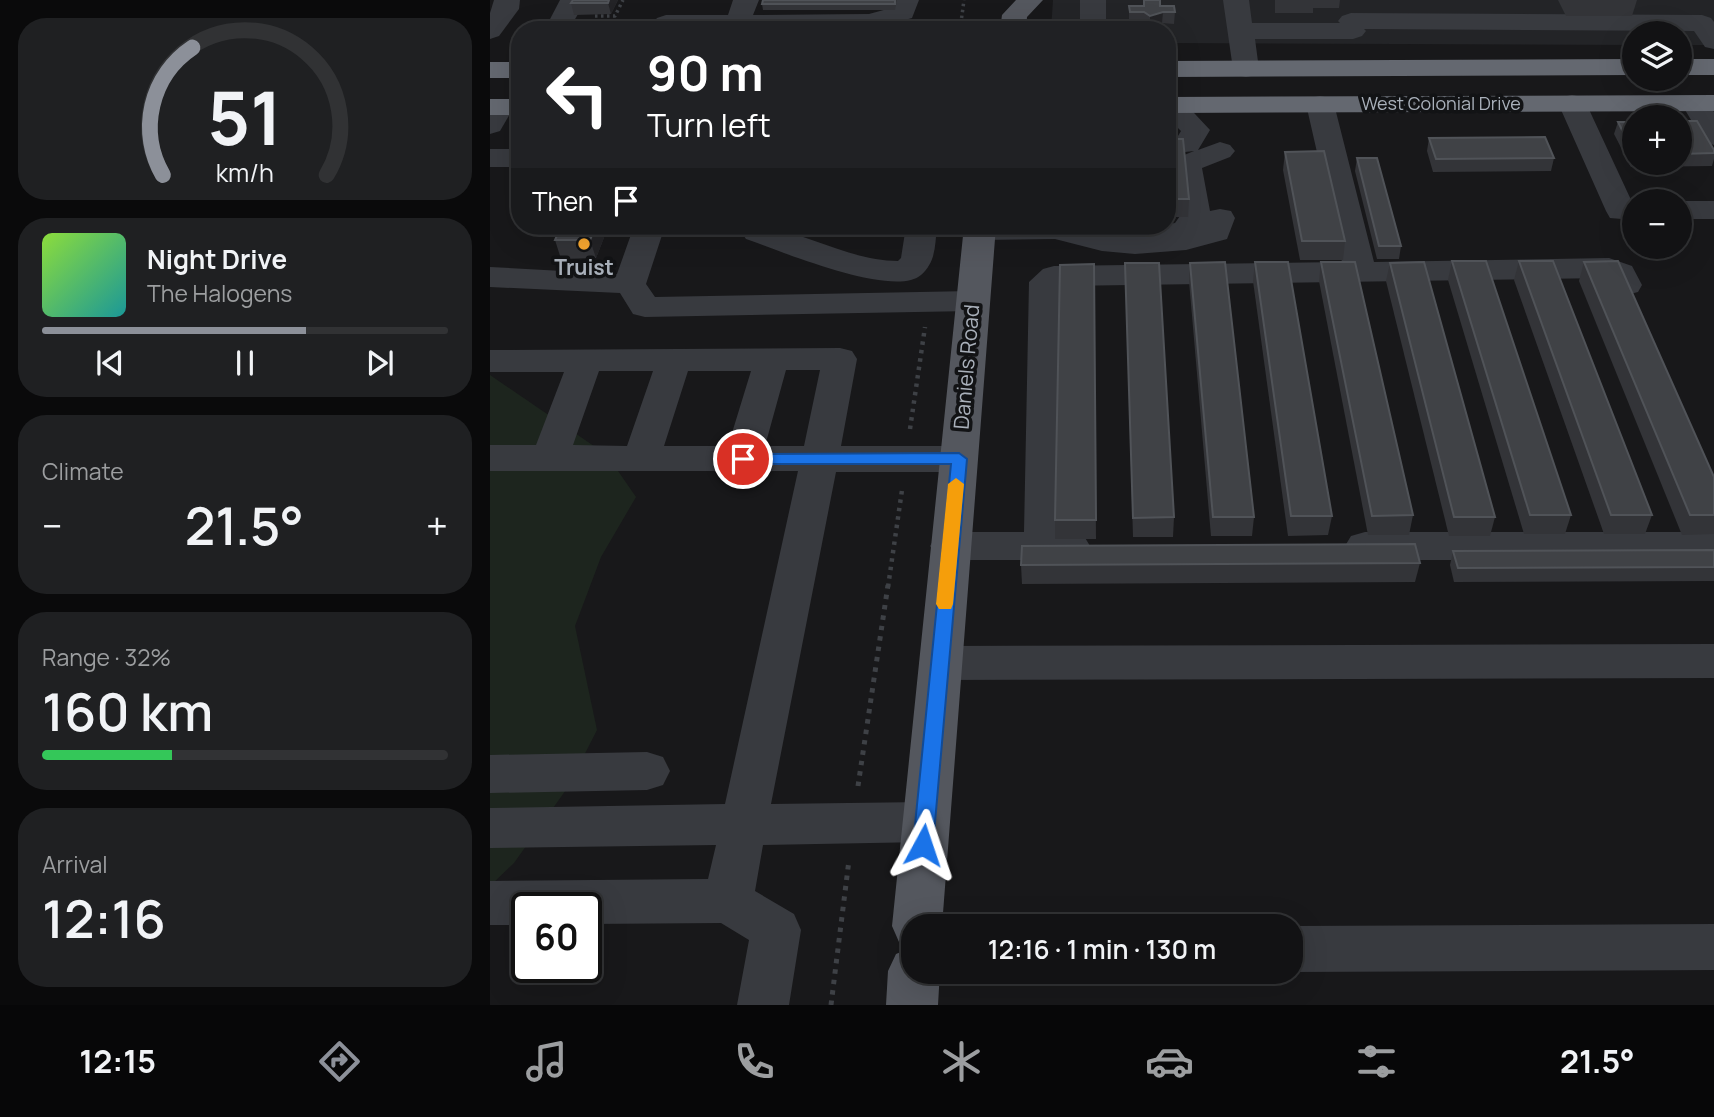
<!DOCTYPE html>
<meta charset="utf-8">
<style>
body{margin:0;font-family:Manrope,sans-serif;background:#1f2022;color:#f1f3f6;height:100vh;display:flex;flex-direction:column;font-size:26px;white-space:nowrap}
*{box-sizing:border-box;margin:0}
p{font-size:23px;color:#9c9ea0}
.icon{flex:none;width:38px;height:38px;fill:none;stroke:currentColor;stroke-width:2;stroke-linecap:round;stroke-linejoin:round}
.map{position:relative;flex:1;overflow:hidden}
.drawer{display:flex;flex-direction:column;gap:18px;padding:18px;background:#0a0a0b;width:490px}
.drawer>*{flex:none}
.guide{position:absolute;left:21px;top:21px;width:665px;height:214px;border-radius:28px;box-shadow:0 7px 28px #0002,0 0 0 2px #313234;background:#202124;color:#fff;overflow:hidden}
.fabs{position:absolute;left:1132px;top:21px;display:grid;gap:14px}
.fabs a{display:grid;place-items:center;width:70px;height:70px;border-radius:50%;background:#121214;box-shadow:0 7px 28px #0002,0 0 0 2px #313234;font-size:35px}
.speed{position:absolute;left:21px;top:892px;display:flex;gap:14px;font-size:35px;font-weight:700;text-align:center}
.speed>*{display:grid;place-content:center;width:91px;height:91px;border-radius:50%;background:#121214;box-shadow:0 7px 28px #0002,0 0 0 2px #313234;line-height:1}
.speed .limit{border:4px solid #111;border-radius:10px;background:#fff;color:#111}
.pin{position:absolute;display:grid;place-items:center;width:60px;height:60px;color:#fff;margin:-30px;border:4px solid #fff;border-radius:50%;box-shadow:0 2px 7px #0007}
.me{position:absolute;width:77px;margin:-38px;rotate:5deg;stroke-linejoin:round;filter:drop-shadow(0 0 5px #0008)}
.turn{display:flex;align-items:center;gap:24px;height:147px;padding:0 21px;font-size:32px}
.turn .icon{width:91px;height:91px;stroke-width:2.5}
.turn b{display:block;font-size:49px;line-height:60px}
.then{display:flex;align-items:center;height:66px;padding:0 21px;background:#0003;gap:14px;font-size:26px}
.big{font-size:52px;font-weight:600;line-height:1.1}
.drawer .widget{flex:1;display:flex;flex-direction:column;justify-content:center;gap:10px;min-width:0;padding:0 24px;border-radius:28px;background:#1f2022}
.drawer .dial{align-items:center;gap:0}
.dial svg{height:182px;overflow:visible;fill:none;stroke:#313234;stroke-width:7;stroke-linecap:round;text-anchor:middle}
.dial text{fill:#f1f3f6;stroke:none}
.song{display:flex;align-items:center;gap:21px}
.cover{width:84px;height:84px;border-radius:10px;background:linear-gradient(135deg,hsl(90 70% 55%),hsl(180 70% 35%))}
.played{height:7px;border-radius:4px;background:linear-gradient(90deg,#8c9099 65%,#313234 65%)}
.keys{display:flex;justify-content:space-around;direction:ltr}
.heat{display:flex;justify-content:space-between;align-items:center;font-size:38px;direction:ltr}
.charge{height:10px;border-radius:5px;background:linear-gradient(90deg,#34c759 32%,#313234 0)}
.trip{position:absolute;left:411px;top:914px;width:402px;height:70px;border-radius:28px;background:#121214;box-shadow:0 7px 28px #0002,0 0 0 2px #313234;font-weight:600;line-height:70px;text-align:center}
.tab-bar{display:flex;height:112px;justify-content:space-around;align-items:center;background:#070708;color:#9c9ea0}
.tab-bar .icon{width:49px;height:49px}
.tab-bar .current{color:#8c9099}
.tab-bar b{font-size:32px;color:#f1f3f6}
main{display:flex;flex:1;min-height:0}
.map>svg:first-child{display:block}
.built{fill:#232427}
.green{fill:#1d251e}
.lines{fill:none;stroke-linecap:round;stroke-linejoin:round}
.path-far2{stroke:#3e4146;stroke-width:3.5;stroke-dasharray:2.5 3.5;stroke-linecap:butt}
.path-far1{stroke:#3e4146;stroke-width:4.5;stroke-dasharray:3.5 5;stroke-linecap:butt}
.path{stroke:#3e4146;stroke-width:5;stroke-dasharray:4.5 6;stroke-linecap:butt}
.minor{fill:#383a3f;fill-rule:evenodd}
.major{fill:#54575e;fill-rule:evenodd}
.highway{fill:#646870;fill-rule:evenodd}
.wall{fill:#333438}
.shaded-wall{fill:#232326}
.building{fill:#404246;stroke:#505358;stroke-width:2}
.route{fill:#1a73e8;stroke:#114b97;stroke-width:2}
.slow{fill:#f59e0b}
.poi-dot{fill:#f9a830;stroke:#121315;stroke-width:2.5}
.labels{text-anchor:middle;stroke-width:7;stroke-linejoin:round;paint-order:stroke}
.far-street-label{font-size:18px;fill:#a9b0ba;stroke:#121315}
.poi-label{font-size:21px;font-weight:bold;fill:#a9b0ba;stroke:#121315}
.street-label{font-size:21px;fill:#a9b0ba;stroke:#121315}
</style>
<main>
<section class="drawer">
<div class="widget dial"><svg viewBox="0 0 100 80">
<path d="M14 69A42 42 0 1 1 86 69"/>
<path d="M14 69A42 42 0 0 1 27 13" stroke="#8c9099"/>
<text x="50" y="56" font-size="32" font-weight="700">51</text>
<text x="50" y="72" font-size="11">km/h</text>
</svg></div>
<div class="widget">
<div class="song"><i class="cover"></i><div><b>Night Drive</b><p>The Halogens</p></div></div>
<div class="played"></div>
<div class="keys"><svg class="icon" aria-label="previous" viewBox="0 0 24 24"><path d="M18 5L8 12l10 7zM5 5v14"/></svg><svg class="icon" aria-label="pause" viewBox="0 0 24 24"><path d="M8 5v14M16 5v14"/></svg><svg class="icon" aria-label="next" viewBox="0 0 24 24"><path d="M6 5l10 7-10 7zM19 5v14"/></svg></div>
</div>
<div class="widget"><p>Climate</p>
<div class="heat"><a>−</a><b class="big">21.5°</b><a>+</a></div>
</div>
<div class="widget"><p>Range · 32%</p><b class="big">160 km</b><div class="charge"></div></div>
<div class="widget"><p>Arrival</p><b class="big">12:16</b></div>
</section>
<div class="map">
<svg width="1224" height="1005" viewBox="0 0 1224 1005">
<rect width="100%" height="100%" fill="#18181a"/>
<path class="built" d="M563 0H1224V45H1190V33H1144V45L677 43V30H561Z"/>
<path class="green" d="M0 375 117 455 146 497 111 557 85 626 107 730 78 787 24 863 0 886Z"/>
<g class="lines">
<g class="path-far2">
<path d="M105 16H125L133 0"/>
<path d="M470 30 474 0"/>
</g>
<g class="path-far1">
<path d="M420 429 435 327"/>
<path d="M398 587 412 490"/>
</g>
<g class="path">
<path d="M368 786 398 585"/>
<path d="M341 1005 359 860"/>
</g>
<g class="minor">
<path d="M4 0H30L29 9 9 36 0 39V13Z"/>
<path d="M70 0H96L80 28H62L58 23Z"/>
<path d="M243 0H269L263 15 379 14 401 8 403 0H429L422 18 380 30H172L167 28 163 23 167 18 176 15H238Z"/>
<rect x="590" y="0" width="26" height="30"/>
<path d="M733 0H759L762 23H850L848 21 852 16 861 13 1212 15 1221 18 1224 22V49L1215 47 1204 31 874 29 876 31 872 36 863 39H765L769 69 766 75 756 77 746 75 743 69Z"/>
<path d="M649 16 658 19 663 30H637L636 24 640 19Z"/>
<path d="M1082 95 1092 97 1096 103 1142 202H1144V220L1120 218 1116 211 1068 103 1072 97Z"/>
<path d="M1205 95 1215 97 1224 112V145L1214 142 1191 103 1195 97Z"/>
<path d="M830 96 840 98 844 104 884 262 1119 258 1142 266 1152 285 1148 292 1136 295 1124 292 1114 278 571 286 574 532 594 536 600 546 594 556 580 560H460L446 556 440 546 446 536 460 532H534L539 282 553 269 564 266 852 262 816 104 820 98Z"/>
<path d="M681 97 691 99 720 130 708 150 730 142 740 145 745 151 740 157 712 168 720 211 730 209 741 211 745 218 737 239 696 250 645 254 612 251 565 239 489 240 478 238 473 231 477 226H588L612 232 652 235 657 228 685 223 690 216 682 164 687 158 704 151 677 154V136H688L691 131 677 117V98Z"/>
<path d="M10 99 20 101 24 107 10 131 0 134V101Z"/>
<rect x="0" y="149" width="30" height="18"/>
<path d="M1188 201H1224V219H1190Z"/>
<path d="M144 226H175L156 284 165 297 482 291 494 294 499 301 494 308 482 311 155 317 143 314 130 293 0 287V267L127 274Z"/>
<path d="M256 226C309 226 355 261 408 261L411 258 416 226H447C445 245 446 262 431 275 404 299 288 250 256 239L251 232Z"/>
<path d="M350 348 362 351 367 359 351 446H469L482 450 488 459 482 468 469 472H346L281 804 435 802 452 808 459 822 452 836 435 842 273 845 265 891 304 914 311 930 299 1005H247L259 940 231 923 96 924V908H37V925H0V881L218 879 226 845 0 848V808L235 804 308 471H0V445H46L74 372H0V350ZM296 370H330L314 446H275ZM109 371H163L137 446 83 445ZM198 371H261L238 446H174Z"/>
<path d="M875 532H1224V560H875L861 556 855 546 861 536Z"/>
<path d="M1224 644V678L450 680 435 675 429 663 435 651 450 646Z"/>
<path d="M157 752 173 757 180 771 173 785 157 790 0 793V755Z"/>
<path d="M1224 924V970L802 972 799 971H802V926Z"/>
</g>
<g class="major">
<path d="M526 0H553L537 17 536 30H510L512 15Z"/>
<path d="M474 226H506L452 926H424V971H450L448 1005H396L398 971 406 954 423 947 409 942 402 926Z"/>
</g>
<g class="highway">
<path d="M1144 59V75L677 77V61Z"/>
<rect x="1190" y="59" width="34" height="16"/>
<rect x="0" y="62" width="30" height="16"/>
<path d="M1224 95V111L677 113V97Z"/>
<rect x="0" y="99" width="30" height="16"/>
</g>
</g>
<g class="wall">
<path d="M83 0H128L121 14 84 15 81 3Z"/>
<path d="M273 0H407L405 10H273L272 4Z"/>
<path d="M653 0H670V6L685 12 684 24 672 23 660 28 653 23 639 24V6H654Z"/>
<path d="M785 0H850L849 8H823V13H785Z"/>
<path d="M1068 0H1147L1142 16H1076Z"/>
<path d="M1190 121 1224 150V159L1222 166 1141 167 1124 134 1128 122H1144V163H1190Z"/>
<path d="M939 138 1064 158 1061 171 943 172 937 151Z"/>
<path d="M677 139 699 199 698 217H677Z"/>
<path d="M795 152 855 241 853 260H810L793 170Z"/>
<path d="M867 158 911 246 909 259H887L865 171Z"/>
<path d="M44 226H138L137 230H117L106 258 71 259 65 240 70 228 45 229Z"/>
<path d="M962 261 1081 515 1075 534H1034L958 280Z"/>
<path d="M1029 261 1162 515 1155 534H1114L1024 280Z"/>
<path d="M765 262 842 516 838 535 798 536 763 281Z"/>
<path d="M831 262 923 515 919 535H878L829 281Z"/>
<path d="M1094 262 1224 477V534L1192 535 1089 281Z"/>
<path d="M635 263 684 517 683 537H643Z"/>
<path d="M700 263 764 517 762 536H721L699 281Z"/>
<path d="M900 263 1005 517 1000 536H959L896 281Z"/>
<path d="M604 264 606 539H565V520Z"/>
<path d="M1224 550V581L964 582 960 565 963 551Z"/>
<path d="M930 563 925 582 532 584 531 565Z"/>
</g>
<g class="shaded-wall">
<path d="M119 0H128L121 14 118 3Z"/>
<path d="M673 12 672 23 660 28V16Z"/>
<path d="M106 226H115L117 230 106 258 100 240Z"/>
</g>
<g class="building">
<path d="M83 0H119L118 3H81Z"/>
<path d="M273 0H405V4H272Z"/>
<path d="M654 0H670V6H684L685 12H673L660 16 654 12H640L639 6H654Z"/>
<path d="M1190 121H1207L1224 150V153L1190 154Z"/>
<path d="M1128 122H1144V154Z"/>
<path d="M1055 137 1064 158 946 159 939 138Z"/>
<path d="M677 139H693L699 199H677Z"/>
<path d="M834 151 855 241H812L795 152Z"/>
<path d="M867 158H887L911 246H889Z"/>
<path d="M71 226H106L100 240H65Z"/>
<path d="M962 261H996L1081 515H1040Z"/>
<path d="M1029 261H1063L1162 515H1121Z"/>
<path d="M1128 261 1224 477V515H1200L1094 262Z"/>
<path d="M735 262 764 517H723L700 263Z"/>
<path d="M765 262H798L842 516H801Z"/>
<path d="M831 262H865L923 515 882 516Z"/>
<path d="M934 262 1005 517H964L900 263Z"/>
<path d="M635 263H669L684 517 643 518Z"/>
<path d="M604 264 606 520H565L570 265Z"/>
<path d="M925 544 930 563 531 565 532 546Z"/>
<path d="M1224 550V567L968 568 963 551Z"/>
</g>
<path class="route" d="M469 453 477 459 443 845 440 851 433 854 426 851 423 845 461 464H253L245 459 253 454Z"/>
<path class="slow" d="M466 478 474 484 463 604 461 609H449L446 604 458 484Z"/>
<circle class="poi-dot" cx="94" cy="244" r="7"/>
<g class="labels">
<g class="far-street-label">
<text x="951" y="110">West Colonial Drive</text>
</g>
<g class="poi-label">
<text x="94" y="275">Truist</text>
</g>
<g class="street-label">
<text transform="translate(477 367) rotate(-85)" y="7">Daniels Road</text>
</g>
</g>
</svg>
<div class="fabs">
<a><svg class="icon" aria-label="layers" viewBox="0 0 24 24"><path d="M12 4l9 5-9 5-9-5zM3 14l9 5 9-5"/></svg></a>
<a>+</a>
<a>−</a>
</div>
<div class="speed"><div class="limit">60</div></div>
<div class="pin" style="left:253px;top:459px;background:#d93025"><svg class="icon" aria-label="arrive" viewBox="0 0 24 24"><path d="M6 21V4h12l-3 4 3 4H6"/></svg></div>
<svg class="me" style="left:433px;top:845px" viewBox="-20 -20 40 40"><path d="M0-17L14 15 0 8-14 15z" fill="#1a73e8" stroke="#fff" stroke-width="4"/></svg>
<div class="trip">12:16 · 1 min · 130 m</div>
<div class="guide">
<div class="turn"><svg class="icon" aria-label="left" viewBox="0 0 24 24"><path d="M17 20v-9H6M10 6l-5 5 5 5"/></svg><div><b>90 m</b>Turn left</div></div>
<div class="then">Then<svg class="icon" aria-label="arrive" viewBox="0 0 24 24"><path d="M6 21V4h12l-3 4 3 4H6"/></svg></div>
</div>
</div>
</main>
<nav class="tab-bar">
<b>12:15</b>
<svg class="icon current" aria-label="directions" viewBox="0 0 24 24"><path d="M12 3l9 9-9 9-9-9zM9 14v-3h6M13 9l2 2-2 2"/></svg>
<svg class="icon" aria-label="music" viewBox="0 0 24 24"><path d="M9 18V5l10-2v13"/><circle cx="6" cy="18" r="3"/><circle cx="16" cy="16" r="3"/></svg>
<svg class="icon" aria-label="phone" viewBox="0 0 24 24"><path d="M5 4h4l2 5-3 2q2 4 5 5l2-3 5 2v4C11 20 4 13 5 4z"/></svg>
<svg class="icon" aria-label="climate" viewBox="0 0 24 24"><path d="M12 3v18M4 7l16 10M4 17L20 7"/></svg>
<svg class="icon" aria-label="car" viewBox="0 0 24 24"><path d="M5 17H2v-5l4-1 3-4h7l3 4 3 1v5h-3M9 17h6M6 11h13"/><circle cx="7" cy="17" r="2"/><circle cx="17" cy="17" r="2"/></svg>
<svg class="icon" aria-label="filters" viewBox="0 0 24 24"><path d="M4 7h16M4 17h16"/><circle cx="9" cy="7" r="2"/><circle cx="15" cy="17" r="2"/></svg>
<b>21.5°</b>
</nav>
